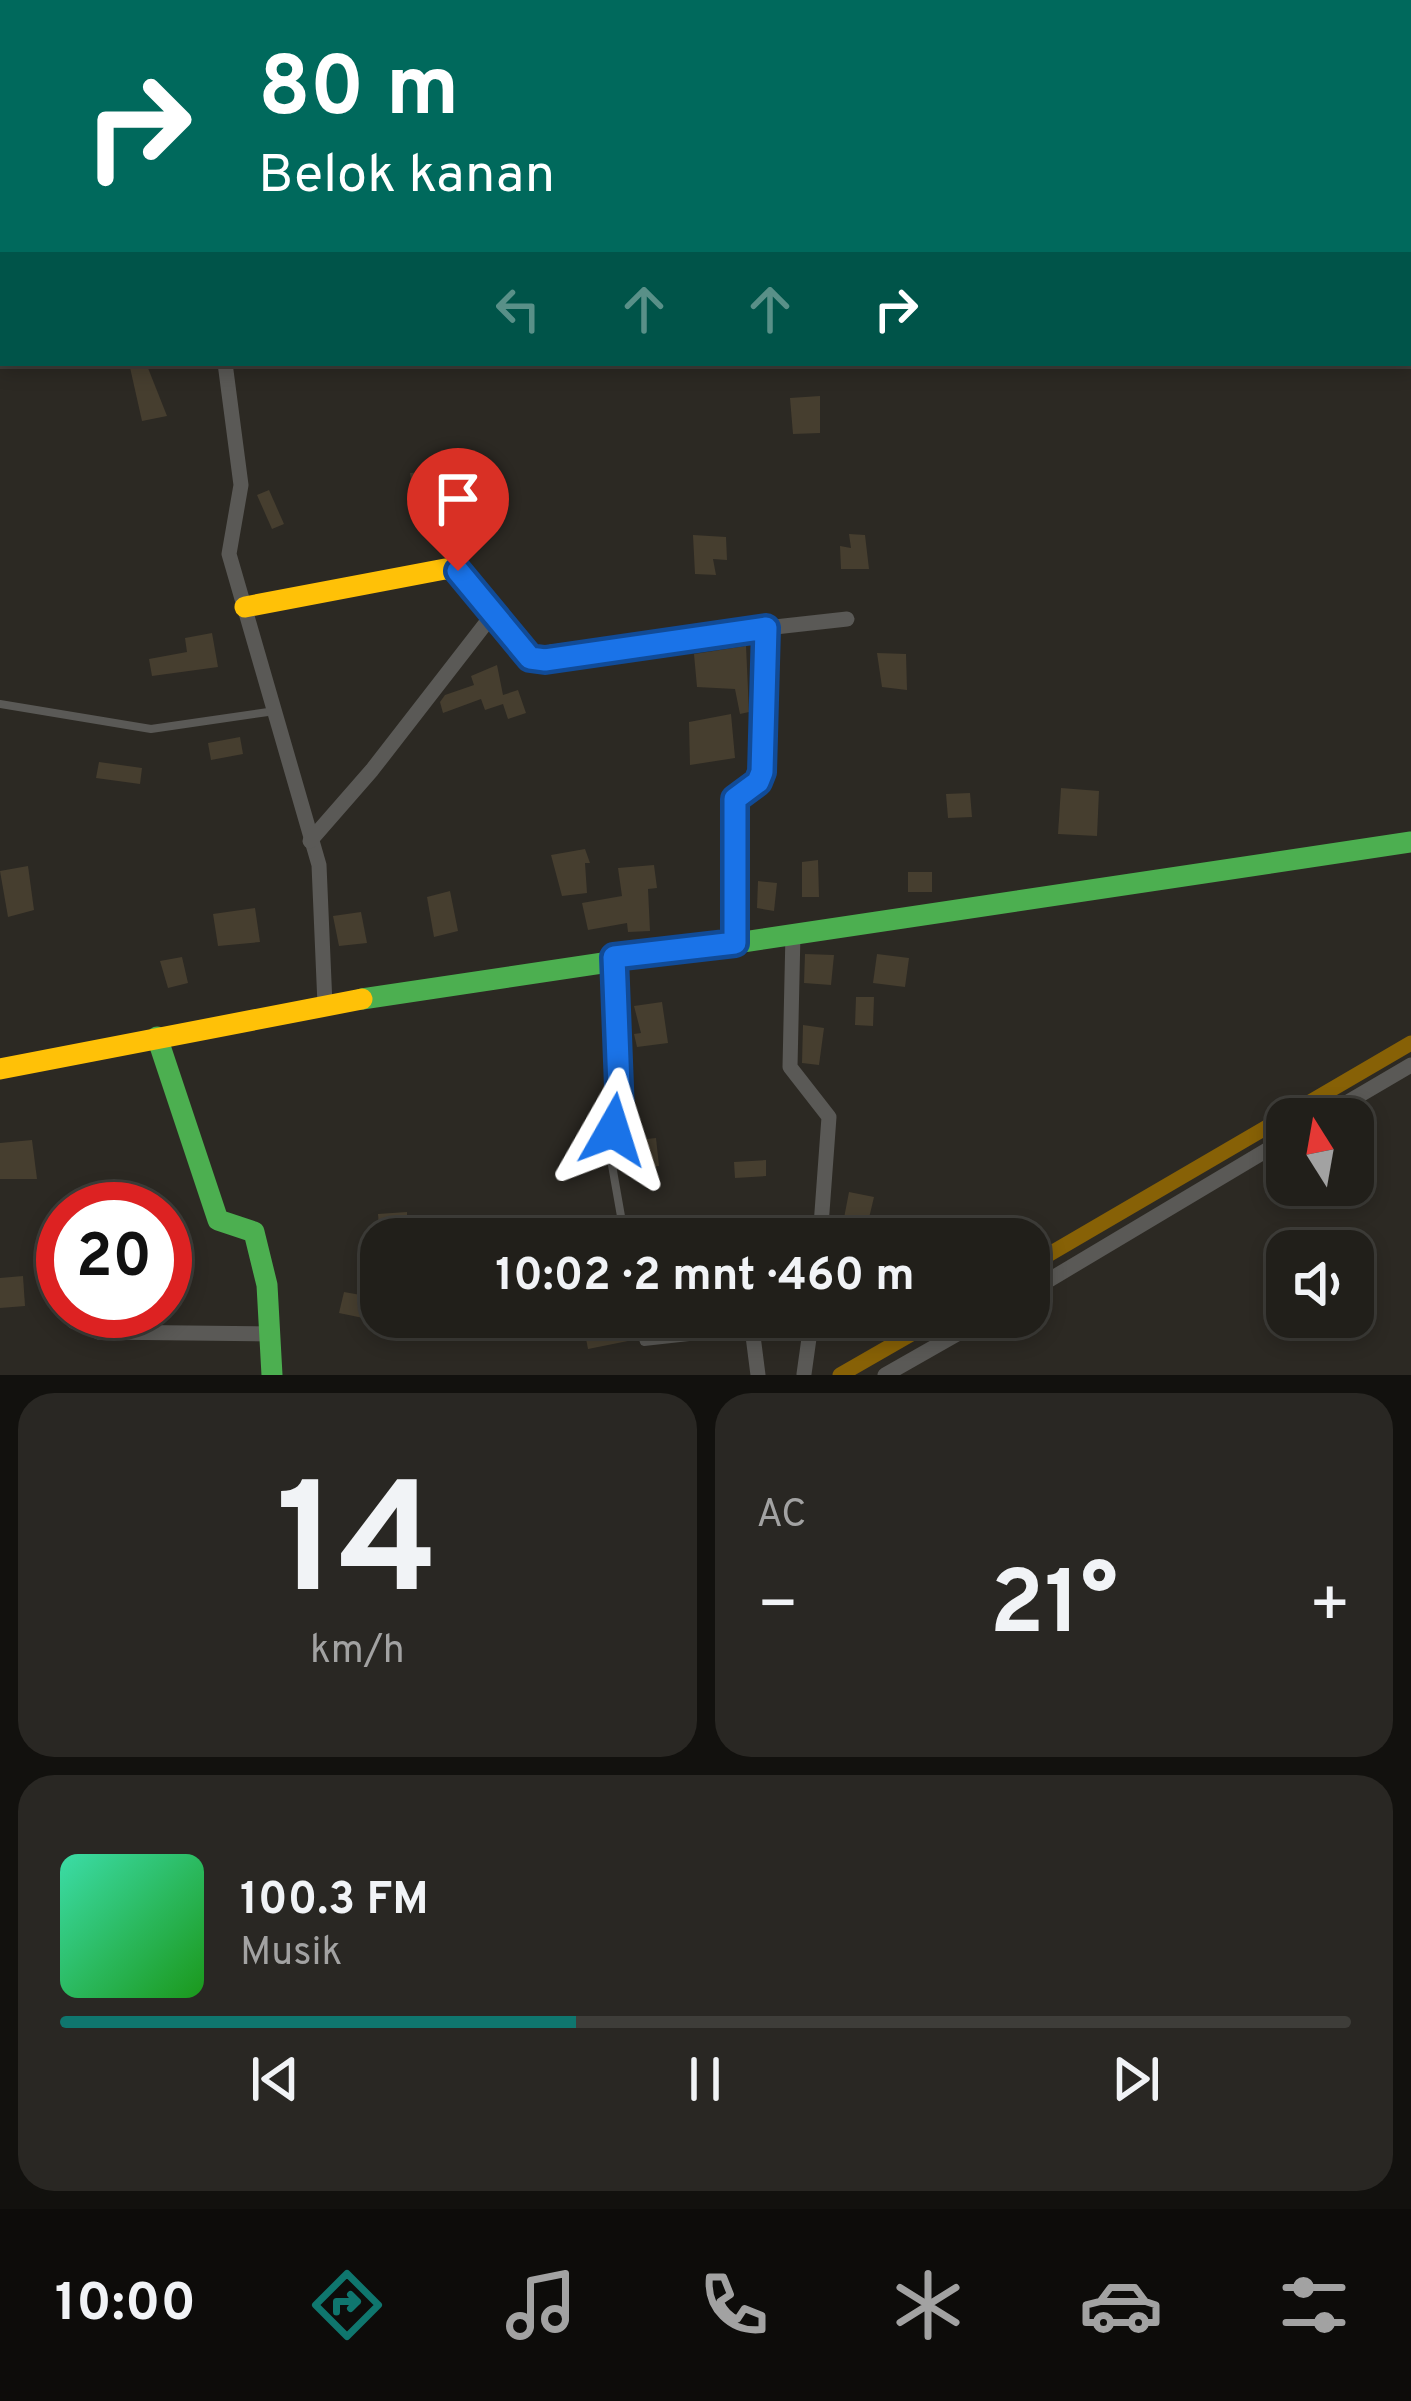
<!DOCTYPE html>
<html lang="id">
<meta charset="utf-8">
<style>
body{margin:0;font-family:Overpass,sans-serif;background:#292723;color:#f1f3f6;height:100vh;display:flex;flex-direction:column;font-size:45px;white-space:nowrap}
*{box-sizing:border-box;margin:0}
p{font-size:39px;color:#a2a2a2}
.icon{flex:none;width:66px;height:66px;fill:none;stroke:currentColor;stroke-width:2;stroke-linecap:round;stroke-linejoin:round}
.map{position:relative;height:1375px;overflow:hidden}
.details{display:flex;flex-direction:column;gap:18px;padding:18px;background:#12110e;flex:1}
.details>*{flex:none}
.hud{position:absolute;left:0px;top:0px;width:1413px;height:366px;box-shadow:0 6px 18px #0003,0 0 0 3px #3e3d39;background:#00695c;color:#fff;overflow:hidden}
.needle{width:78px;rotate:349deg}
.tools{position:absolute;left:1266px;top:1098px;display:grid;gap:24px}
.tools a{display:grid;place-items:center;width:108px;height:108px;border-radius:24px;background:#211f1a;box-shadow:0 6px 18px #0003,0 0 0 3px #3e3d39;font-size:60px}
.speed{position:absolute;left:36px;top:1182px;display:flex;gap:24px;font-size:60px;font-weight:700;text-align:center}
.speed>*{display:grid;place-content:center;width:156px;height:156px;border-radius:50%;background:#211f1a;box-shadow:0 6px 18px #0003,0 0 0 3px #3e3d39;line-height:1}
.speed .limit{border:18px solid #d22;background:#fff;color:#111}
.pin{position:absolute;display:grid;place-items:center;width:102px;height:102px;color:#fff;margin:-123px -51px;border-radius:50% 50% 50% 0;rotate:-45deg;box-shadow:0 0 12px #0007}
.pin .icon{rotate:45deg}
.me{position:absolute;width:132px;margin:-66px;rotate:6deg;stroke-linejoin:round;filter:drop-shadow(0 0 9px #0008)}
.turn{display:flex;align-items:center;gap:42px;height:252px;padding:0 60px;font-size:54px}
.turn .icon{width:156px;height:156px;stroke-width:2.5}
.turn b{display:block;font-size:84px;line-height:102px}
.lanes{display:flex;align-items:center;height:114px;padding:0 60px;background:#0003;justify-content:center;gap:60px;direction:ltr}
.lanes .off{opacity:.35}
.big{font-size:90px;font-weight:700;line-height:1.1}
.details .tile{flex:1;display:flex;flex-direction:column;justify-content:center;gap:18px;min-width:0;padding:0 42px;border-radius:36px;background:#292723}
.details .dial{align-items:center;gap:0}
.dial b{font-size:156px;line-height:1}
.song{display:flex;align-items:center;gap:36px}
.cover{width:144px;height:144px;border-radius:18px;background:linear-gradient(135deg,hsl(160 70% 55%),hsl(120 70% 35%))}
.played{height:12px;border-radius:6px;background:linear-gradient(90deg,#0f766e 40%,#3e3d39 40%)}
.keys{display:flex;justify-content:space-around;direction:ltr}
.heat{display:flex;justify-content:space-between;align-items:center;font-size:66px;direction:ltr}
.details .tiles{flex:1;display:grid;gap:18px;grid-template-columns:1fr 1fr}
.tile:last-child{grid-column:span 2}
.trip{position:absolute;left:360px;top:1218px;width:690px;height:120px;border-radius:36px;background:#211f1a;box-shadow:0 6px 18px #0003,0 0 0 3px #3e3d39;font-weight:700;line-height:120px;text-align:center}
.tabs{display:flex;height:192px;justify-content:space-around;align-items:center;background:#0d0c0a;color:#a2a2a2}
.tabs .icon{width:84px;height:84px}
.tabs .current{color:#0f766e}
.tabs b{font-size:54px;color:#f1f3f6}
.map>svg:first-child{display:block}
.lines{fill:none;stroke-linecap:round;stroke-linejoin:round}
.canal{stroke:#876106;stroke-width:15}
.building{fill:#463e2f}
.lane{stroke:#5a5956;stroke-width:8}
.street{stroke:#5a5956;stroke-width:15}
.fast{stroke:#4caf50;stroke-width:21}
.slow{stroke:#ffc107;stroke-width:21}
.route-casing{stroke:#114b97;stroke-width:30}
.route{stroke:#1a73e8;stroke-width:21}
</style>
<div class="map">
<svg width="1411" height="1375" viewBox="0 0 1411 1375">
<rect width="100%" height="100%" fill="#2c2923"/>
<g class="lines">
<g class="canal">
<path d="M1029 1266 1411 1043"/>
<path d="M840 1375 941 1317"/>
</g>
</g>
<g class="building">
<path d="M129 363H146L167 416 142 421Z"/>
<path d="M820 396V433L793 434 790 398Z"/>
<path d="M423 472 425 484 436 483 439 510 416 513 410 473Z"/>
<path d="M269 490 284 524 272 529 257 495Z"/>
<path d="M849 534 865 535 869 569H841L840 546 851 548Z"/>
<path d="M693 535 726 537 727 560 713 559 716 575 695 574Z"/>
<path d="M212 633 218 667 152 676 149 659 187 652 185 638Z"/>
<path d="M746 646 749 712 740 714 735 689 697 687 694 654Z"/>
<path d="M877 653 906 654 907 690 882 687Z"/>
<path d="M497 665 503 695 518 690 526 713 508 719 503 704 485 710 481 699 443 713 440 702 445 695 474 685 471 676Z"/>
<path d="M731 714 735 758 690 765 689 722Z"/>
<path d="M240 737 243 754 211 760 208 743Z"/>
<path d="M99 762 142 768 140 784 96 778Z"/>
<path d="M1061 788 1099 791 1097 836 1058 834Z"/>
<path d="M970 793 972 817 948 818 946 794Z"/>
<path d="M585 849 590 863H585L587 893 562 896 551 855Z"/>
<path d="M818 860 819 897H802V862Z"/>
<path d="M654 865 657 888 648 889 650 931 628 932 627 923 588 930 582 903 622 896 618 868Z"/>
<path d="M28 866 34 910 8 917 0 871Z"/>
<rect x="908" y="872" width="24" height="20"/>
<path d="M758 881 777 883 774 911 757 908Z"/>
<path d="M450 891 458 931 434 937 427 897Z"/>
<path d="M255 908 260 942 218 946 213 914Z"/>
<path d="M361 912 367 943 339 946 333 916Z"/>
<path d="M805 954 834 955 831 985 804 983Z"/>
<path d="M877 954 909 958 905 987 873 983Z"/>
<path d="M182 957 188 983 168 988 160 961Z"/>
<path d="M856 997H874L873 1026 855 1025Z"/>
<path d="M662 1002 668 1043 637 1047 634 1034 641 1033 634 1006Z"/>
<path d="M803 1025 824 1028 819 1065 802 1063Z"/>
<path d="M656 1138 659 1166 621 1170 620 1142Z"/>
<path d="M32 1140 37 1179H0V1143Z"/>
<path d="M766 1160V1176L735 1178 734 1162Z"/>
<path d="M849 1192 874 1197 864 1239H847L853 1220 844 1218Z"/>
<path d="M407 1212V1239H380L378 1214Z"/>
<path d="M23 1276 25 1306 0 1308V1278Z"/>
<path d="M344 1292 372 1297 368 1319 339 1313Z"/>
<path d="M623 1317 628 1341 588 1349 583 1323Z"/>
</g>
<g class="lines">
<g class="lane">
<path d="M0 704 151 729 275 711"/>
<path d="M614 959 620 1113 609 1148 625 1239"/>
<path d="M636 1317 644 1342 725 1333 753 1336"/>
</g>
<g class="street">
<path d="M87 0 88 3"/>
<path d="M683 0V3"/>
<path d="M0 321H3"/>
<path d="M225 363 241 485 229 554 319 865 325 1005"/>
<path d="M766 628 847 619"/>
<path d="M310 841 372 770 493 614"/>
<path d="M793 933 790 1067 829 1117 820 1239"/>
<path d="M1319 1119 1411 1065"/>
<path d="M1029 1292 1287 1138"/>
<path d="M66 1311 73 1321 99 1332 270 1334"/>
<path d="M753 1336 758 1375"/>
<path d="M804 1374 812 1317"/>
<path d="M885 1375 987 1317"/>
</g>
<g class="fast">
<path d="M362 999 1411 842"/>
<path d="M157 1037 218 1220 254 1232 267 1285 272 1375"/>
</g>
<g class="slow">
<path d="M245 607 445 569 458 571 530 658 766 628 762 772 758 782 735 799V943"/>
<path d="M0 1069 362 999"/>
</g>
</g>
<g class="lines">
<defs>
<path id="route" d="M458 571 530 658 545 660 766 628 762 772 758 782 735 799V943L614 957 620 1113 613 1130"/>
</defs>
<use href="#route" class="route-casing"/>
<use href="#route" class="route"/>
</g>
</svg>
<div class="tools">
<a><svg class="needle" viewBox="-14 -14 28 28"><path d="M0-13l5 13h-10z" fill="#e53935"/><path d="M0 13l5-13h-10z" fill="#a2a2a2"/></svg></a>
<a><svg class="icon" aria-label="sound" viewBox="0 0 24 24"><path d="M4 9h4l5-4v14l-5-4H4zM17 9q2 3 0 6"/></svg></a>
</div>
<div class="speed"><div class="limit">20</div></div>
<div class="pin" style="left:458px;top:571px;background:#d93025"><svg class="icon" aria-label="arrive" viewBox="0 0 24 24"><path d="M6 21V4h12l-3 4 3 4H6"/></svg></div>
<svg class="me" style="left:613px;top:1130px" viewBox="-20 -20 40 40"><path d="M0-17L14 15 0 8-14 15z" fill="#1a73e8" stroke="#fff" stroke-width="4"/></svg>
<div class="trip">10:02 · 2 mnt · 460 m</div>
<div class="hud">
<div class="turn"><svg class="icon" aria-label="right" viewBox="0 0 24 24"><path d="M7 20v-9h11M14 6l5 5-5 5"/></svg><div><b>80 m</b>Belok kanan</div></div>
<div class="lanes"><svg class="icon off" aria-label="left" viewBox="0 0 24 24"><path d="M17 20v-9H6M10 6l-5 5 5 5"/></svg><svg class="icon off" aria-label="ahead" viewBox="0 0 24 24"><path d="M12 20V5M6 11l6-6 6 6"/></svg><svg class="icon off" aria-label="ahead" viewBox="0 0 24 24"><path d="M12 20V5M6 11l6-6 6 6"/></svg><svg class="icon" aria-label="right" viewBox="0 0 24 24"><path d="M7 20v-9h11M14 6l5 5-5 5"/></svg></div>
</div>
</div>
<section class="details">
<div class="tiles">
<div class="tile dial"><b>14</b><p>km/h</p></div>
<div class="tile"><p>AC</p>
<div class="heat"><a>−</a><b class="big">21°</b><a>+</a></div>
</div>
<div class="tile">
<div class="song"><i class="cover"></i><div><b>100.3 FM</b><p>Musik</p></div></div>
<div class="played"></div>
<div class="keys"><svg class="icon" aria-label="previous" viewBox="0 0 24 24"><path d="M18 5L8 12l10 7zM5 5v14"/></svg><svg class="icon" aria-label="pause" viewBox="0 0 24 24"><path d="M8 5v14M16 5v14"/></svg><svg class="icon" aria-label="next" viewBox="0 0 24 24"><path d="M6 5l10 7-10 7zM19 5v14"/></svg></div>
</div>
</div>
</section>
<nav class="tabs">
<b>10:00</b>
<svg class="icon current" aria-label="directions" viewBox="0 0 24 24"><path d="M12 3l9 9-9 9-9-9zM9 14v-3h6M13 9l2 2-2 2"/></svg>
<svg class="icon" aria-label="music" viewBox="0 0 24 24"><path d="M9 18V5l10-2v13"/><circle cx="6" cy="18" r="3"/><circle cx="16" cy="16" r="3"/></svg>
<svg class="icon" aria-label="phone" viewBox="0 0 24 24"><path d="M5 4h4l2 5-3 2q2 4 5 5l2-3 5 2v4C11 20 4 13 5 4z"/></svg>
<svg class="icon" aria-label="climate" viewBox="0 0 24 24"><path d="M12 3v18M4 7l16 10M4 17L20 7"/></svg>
<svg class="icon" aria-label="car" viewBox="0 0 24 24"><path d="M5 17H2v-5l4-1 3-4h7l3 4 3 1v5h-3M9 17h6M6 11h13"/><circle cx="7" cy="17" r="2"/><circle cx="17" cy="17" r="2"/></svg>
<svg class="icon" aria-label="filters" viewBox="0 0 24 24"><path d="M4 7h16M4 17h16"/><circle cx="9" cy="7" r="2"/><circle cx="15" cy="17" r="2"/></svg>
</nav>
